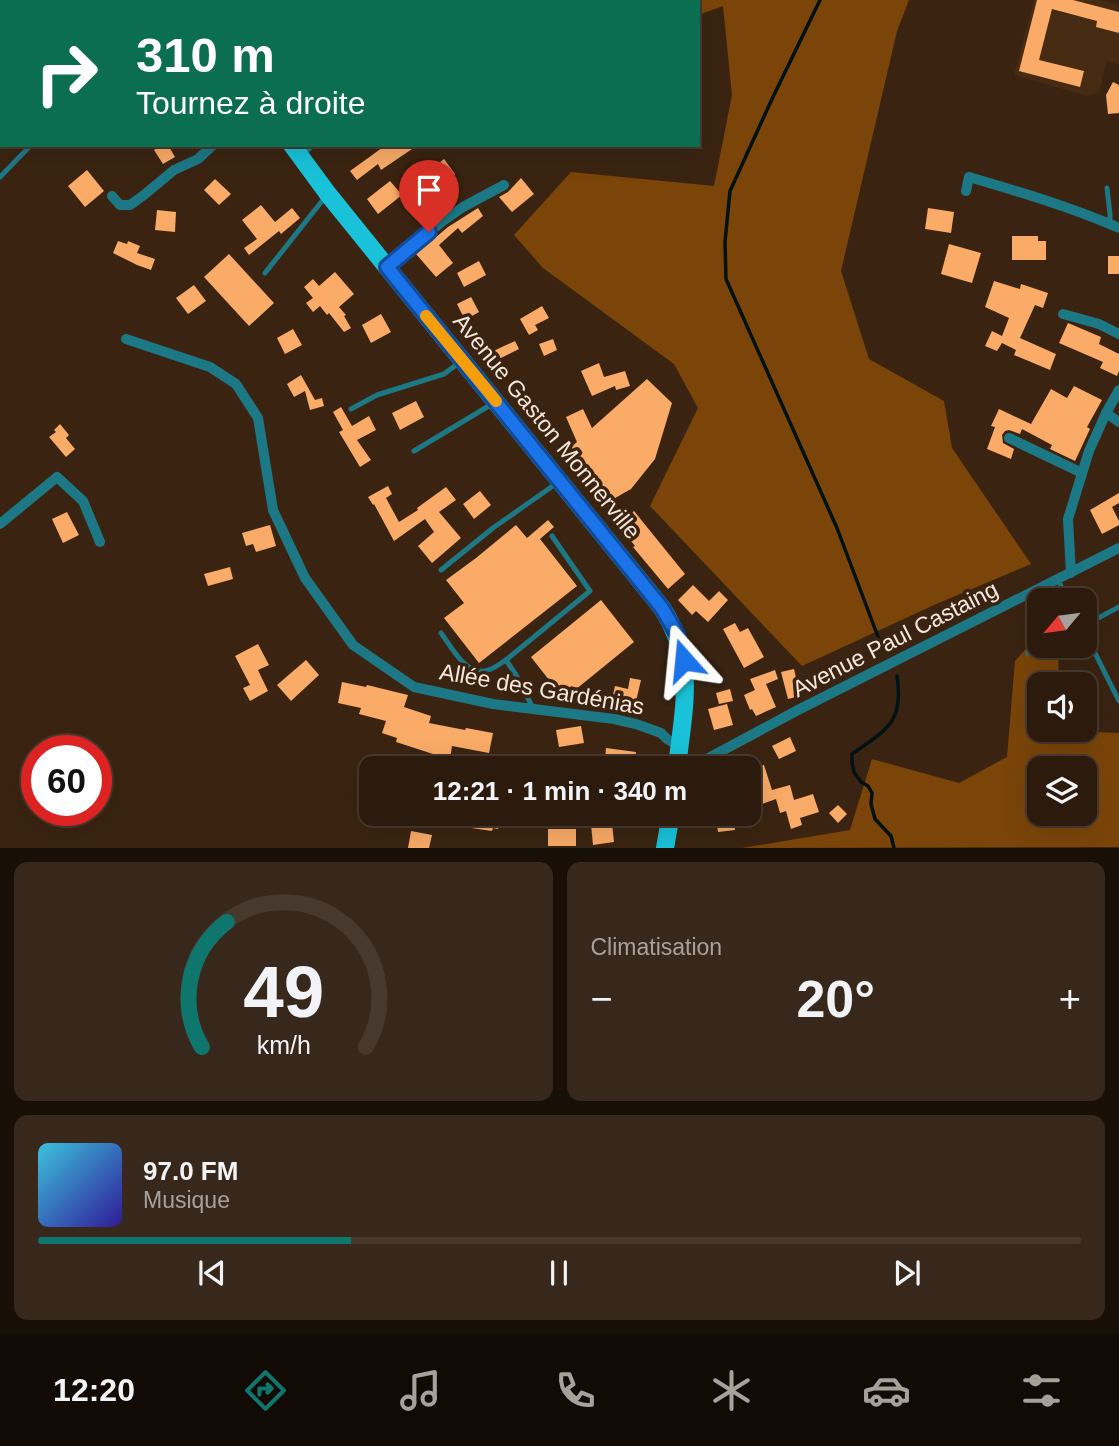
<!DOCTYPE html>
<html lang="fr">
<meta charset="utf-8">
<style>
body{margin:0;font-family:Arial,sans-serif;background:#38281b;color:#f1f3f6;height:100vh;display:flex;flex-direction:column;font-size:26px;white-space:nowrap}
*{box-sizing:border-box;margin:0}
p{font-size:23px;color:#a6a19d}
.icon{flex:none;width:38px;height:38px;fill:none;stroke:currentColor;stroke-width:2;stroke-linecap:round;stroke-linejoin:round}
.map{position:relative;height:848px;overflow:hidden}
.details{display:flex;flex-direction:column;gap:14px;padding:14px;background:#180f07;flex:1}
.details>*{flex:none}
.banner{position:absolute;left:0px;top:0px;width:700px;height:147px;box-shadow:0 7px 28px #0002,0 0 0 2px #48392e;background:#0b6e4f;color:#fff;overflow:hidden}
.needle{width:46px;rotate:241deg}
.tools{position:absolute;left:1027px;top:588px;display:grid;gap:14px}
.tools a{display:grid;place-items:center;width:70px;height:70px;border-radius:14px;background:#2c1b0d;box-shadow:0 7px 28px #0002,0 0 0 2px #48392e;font-size:35px}
.speed{position:absolute;left:21px;top:735px;display:flex;gap:14px;font-size:35px;font-weight:700;text-align:center}
.speed>*{display:grid;place-content:center;width:91px;height:91px;border-radius:50%;background:#2c1b0d;box-shadow:0 7px 28px #0002,0 0 0 2px #48392e;line-height:1}
.speed .limit{border:10px solid #d22;background:#fff;color:#111}
.pin{position:absolute;display:grid;place-items:center;width:60px;height:60px;color:#fff;margin:-72px -30px;border-radius:50% 50% 50% 0;rotate:-45deg;box-shadow:0 0 7px #0007}
.pin .icon{rotate:45deg}
.me{position:absolute;width:77px;margin:-38px;rotate:342deg;stroke-linejoin:round;filter:drop-shadow(0 0 5px #0008)}
.turn{display:flex;align-items:center;gap:24px;height:147px;padding:0 21px;font-size:32px}
.turn .icon{width:91px;height:91px;stroke-width:2.5}
.turn b{display:block;font-size:49px;line-height:60px}
.big{font-size:52px;font-weight:700;line-height:1.1}
.details .card{flex:1;display:flex;flex-direction:column;justify-content:center;gap:10px;min-width:0;padding:0 24px;border-radius:14px;background:#38281b}
.details .dial{align-items:center;gap:0}
.dial svg{height:182px;overflow:visible;fill:none;stroke:#48392e;stroke-width:7;stroke-linecap:round;text-anchor:middle}
.dial text{fill:#f1f3f6;stroke:none}
.song{display:flex;align-items:center;gap:21px}
.cover{width:84px;height:84px;border-radius:10px;background:linear-gradient(135deg,hsl(190 70% 55%),hsl(250 70% 35%))}
.played{height:7px;border-radius:4px;background:linear-gradient(90deg,#0f766e 30%,#48392e 30%)}
.keys{display:flex;justify-content:space-around;direction:ltr}
.heat{display:flex;justify-content:space-between;align-items:center;font-size:38px;direction:ltr}
.details .tiles{flex:1;display:grid;gap:14px;grid-template-columns:1fr 1fr}
.card:last-child{grid-column:span 2}
.trip{position:absolute;left:359px;top:756px;width:402px;height:70px;border-radius:14px;background:#2c1b0d;box-shadow:0 7px 28px #0002,0 0 0 2px #48392e;font-weight:700;line-height:70px;text-align:center}
.dock{display:flex;height:112px;justify-content:space-around;align-items:center;background:#120b05;color:#a6a19d}
.dock .icon{width:49px;height:49px}
.dock .current{color:#0f766e}
.dock b{font-size:32px;color:#f1f3f6}
.map>svg:first-child{display:block}
.built{fill:#462b12}
.forest{fill:#7b4509;fill-rule:evenodd}
.lines{fill:none;stroke-linecap:round;stroke-linejoin:round}
.stream{stroke:#021114;stroke-width:3.5}
.building{fill:#f9ab67}
.path{stroke:#8d7a6a;stroke-width:2;stroke-dasharray:2 5;stroke-linecap:butt}
.service{stroke:#1d7886;stroke-width:5}
.minor{stroke:#1d7886;stroke-width:10}
.primary{stroke:#19c2d8;stroke-width:18}
.route-casing{stroke:#114b97;stroke-width:18}
.route{stroke:#1a73e8;stroke-width:12}
.slow{stroke:#f59e0b;stroke-width:12}
.labels{text-anchor:middle;stroke-width:7;stroke-linejoin:round;paint-order:stroke}
.street-label{font-size:23px;fill:#f6e7dc;stroke:#3a2411}
</style>
<div class="map">
<svg width="1119" height="848" viewBox="0 0 1119 848">
<rect width="100%" height="100%" fill="#3a2411"/>
<path class="built" d="M1034 0H1101L1119 5V64L1107 61 1099 92 1088 96 1014 75Z"/>
<g class="forest">
<path d="M595 0H909L897 31 841 271 869 359 944 401 952 448 1031 564 934 605 802 666 650 506 698 408 674 364 543 268 514 235 571 172 714 186 732 95 723 6 698 15V2H596Z"/>
<path d="M1039 634 1040 646H1058L1059 684H1040V730L1119 733V847L742 848 850 830 872 759 959 783 1007 757 1015 661ZM1040 768H1085V814H1040Z"/>
</g>
<g class="lines">
<g class="stream">
<path d="M820 0 772 99 730 191 725 242 726 279 837 528 883 650"/>
<path d="M894 848 891 836 875 819 871 804 872 793 868 786 861 782 854 772 852 763V754C887 729 904 723 897 676"/>
</g>
</g>
<g class="building">
<path d="M1037 0H1073L1119 12V33L1096 27 1097 21 1052 9 1039 60 1084 71 1080 87 1019 71Z"/>
<path d="M1113 82 1119 85V113L1108 114 1106 95Z"/>
<path d="M162 145H168L175 157 163 164 154 150Z"/>
<path d="M386 145H418L381 170 378 164 357 180 350 171Z"/>
<path d="M444 159 455 174 441 185 430 170Z"/>
<path d="M87 170 104 191 85 207 68 186Z"/>
<path d="M521 178 534 194 512 212 499 197 508 192Z"/>
<path d="M215 179 231 194 219 205 204 190Z"/>
<path d="M390 181 402 195 378 214 367 199Z"/>
<path d="M261 205 275 222 292 208 300 218 281 234 279 231 249 255 244 248 257 239 242 220Z"/>
<path d="M478 208 483 216 462 233 458 228 439 245 453 263 436 277 416 254 448 227Z"/>
<path d="M928 208 954 212 951 233 925 229Z"/>
<path d="M157 210 176 212 175 232 155 230Z"/>
<path d="M1012 236H1038V241H1046V260H1012Z"/>
<path d="M118 241 127 244 128 241 140 246 137 253 155 259 151 270 137 265 113 253Z"/>
<path d="M949 244 981 253 972 283 941 274Z"/>
<path d="M229 254 274 303 249 326 204 277Z"/>
<rect x="1108" y="256" width="11" height="18"/>
<path d="M479 261 486 275 464 287 457 273Z"/>
<path d="M335 272 354 294 339 307 346 315 344 316 351 328 344 332 329 313 327 315 320 306 313 312 306 303 313 298 304 287 313 279 319 286Z"/>
<path d="M994 281 1020 289 1021 284 1048 293 1043 308 1035 305 1020 338 1056 354 1050 370 1014 355 1016 350 1002 343 997 351 985 346 992 331 1002 336 1009 318 985 307Z"/>
<path d="M194 285 206 301 188 314 176 298Z"/>
<path d="M471 297 479 312 465 320 457 304Z"/>
<path d="M542 306 549 318 535 325 538 330 529 335 520 319Z"/>
<path d="M381 314 391 332 371 343 362 325Z"/>
<path d="M1068 323 1101 337 1099 344 1119 354V371L1117 376 1100 368 1103 362 1059 343Z"/>
<path d="M293 329 302 345 285 354 277 338Z"/>
<path d="M553 339 557 350 544 356 539 344Z"/>
<path d="M515 341 519 349 493 362 489 353Z"/>
<path d="M599 363 604 377 625 371 630 386 616 390 615 386 592 396 581 371Z"/>
<path d="M301 375 315 400 322 398 324 406 310 410 305 391 294 397 287 384Z"/>
<path d="M647 379 672 403 655 459 631 489 608 502 564 453 577 442 566 417 583 409 592 428Z"/>
<path d="M1074 386 1102 400 1087 427 1090 429 1075 461 1050 449 1052 445 1022 429 1020 434 1009 430 1005 431 1002 435 1003 443 1014 449 1011 459 987 449 995 427 991 426 999 409 1031 424 1051 389 1067 398Z"/>
<path d="M416 401 424 417 400 430 392 413Z"/>
<path d="M341 407 352 426 369 416 376 430 357 440 371 460 360 467 339 432 343 430 333 412Z"/>
<path d="M60 424 69 435 66 438 75 449 66 457 49 437 56 432 54 430Z"/>
<path d="M388 486 392 494 386 498 399 522 418 510 417 508 446 487 456 500 439 512 461 538 432 563 418 546 434 532 425 519 394 541 374 504 373 505 368 497Z"/>
<path d="M480 491 491 505 474 519 463 504Z"/>
<path d="M1119 493V503L1112 507 1119 521V525L1102 534 1090 510Z"/>
<path d="M634 511 685 574 668 589 633 547 635 546 618 524Z"/>
<path d="M67 512 79 535 63 543 52 519Z"/>
<path d="M548 520 554 527 540 539 577 586 479 663 444 618 464 603 446 580 476 558 516 525 527 538Z"/>
<path d="M270 525 276 546 256 552 253 544 246 546 242 533Z"/>
<path d="M230 567 233 579 208 586 204 574Z"/>
<path d="M693 585 709 601 719 591 728 600 708 622 696 611 692 615 678 600Z"/>
<path d="M601 600 634 642 564 699 531 657Z"/>
<path d="M735 623 740 632 748 628 764 657 744 668 723 629Z"/>
<path d="M258 644 269 665 258 670 268 691 250 701 243 688 250 685 235 656Z"/>
<path d="M306 660 319 675 291 701 277 685Z"/>
<path d="M794 669 800 696 788 699 781 672Z"/>
<path d="M775 670 778 679 766 684 776 707 756 716 752 709 750 710 744 695 755 690 750 679Z"/>
<path d="M630 678 641 680 634 710 611 704 615 686 628 689Z"/>
<path d="M342 682 366 687 367 685 408 695 404 707 431 716 429 723 465 730 466 728 493 733 489 753 452 746 449 766 431 762 433 754 396 742 397 738 382 733 386 721 359 714 361 708 338 703Z"/>
<path d="M730 689 733 701 719 704 716 693Z"/>
<path d="M727 704 733 725 714 730 708 709Z"/>
<path d="M581 726 584 743 559 747 556 730Z"/>
<path d="M790 737 796 751 779 759 772 746Z"/>
<path d="M606 748 636 752 634 768H604Z"/>
<path d="M764 765 772 790 790 785 794 800 813 794 819 812 800 818 802 825 791 829 786 811 780 813 776 799 756 806 751 790H749V769Z"/>
<path d="M838 805 847 814 838 823 829 813Z"/>
<path d="M466 814H501L498 829 493 828 492 831 464 827Z"/>
<path d="M590 814H611L614 842 593 845Z"/>
<path d="M715 814H733L735 830 718 832Z"/>
<rect x="548" y="829" width="28" height="17"/>
<path d="M411 831 432 835 429 848H408Z"/>
</g>
<g class="lines">
<path class="path" d="M191 0 192 2"/>
<g class="service">
<path d="M68 0 75 2"/>
<path d="M47 2 61 0"/>
<path d="M133 2 135 0"/>
<path d="M0 177 31 145"/>
<path d="M1107 188 1110 214V224"/>
<path d="M265 273 326 196"/>
<path d="M351 409 377 395 444 374 460 362"/>
<path d="M414 451 492 404"/>
<path d="M441 570 493 528 557 483"/>
<path d="M1058 580 1068 600"/>
<path d="M1085 625 1119 607"/>
<path d="M441 633C453 649 468 680 491 669 496 667 501 663 506 660"/>
<path d="M1085 633 1119 701"/>
<path d="M1028 653 1043 646"/>
<path d="M533 708 516 675 506 660 590 591 552 536"/>
</g>
<g class="minor">
<path d="M221 2 224 0"/>
<path d="M517 2 519 0"/>
<path d="M298 154 310 145"/>
<path d="M966 191 969 177C1020 192 1071 207 1119 228"/>
<path d="M112 196 120 205H130L144 195 174 170 198 159 213 145"/>
<path d="M387 267 443 221 463 207 504 185"/>
<path d="M1063 314 1099 324 1119 334"/>
<path d="M126 339 210 367 236 384 258 418 273 510 305 578 353 645 414 687 493 704 614 719 636 724 661 733 667 739 679 746"/>
<path d="M1106 413 1119 422"/>
<path d="M1009 438 1082 473"/>
<path d="M0 524 57 477 83 501 100 542"/>
<path d="M1071 573 1068 519 1089 451 1106 413 1119 390"/>
<path d="M690 768 798 710 1119 548"/>
</g>
<g class="primary">
<path d="M207 0 208 2"/>
<path d="M292 145 328 194 662 608C697 662 683 709 677 768"/>
<path d="M665 848 671 814"/>
</g>
</g>
<g class="lines">
<defs>
<path id="route" d="M429 232 387 267 662 608 677 634 684 660"/>
</defs>
<use href="#route" class="route-casing"/>
<use href="#route" class="route"/>
<path class="slow" d="M426 316 496 401"/>
</g>
<g class="labels">
<g class="street-label">
<text transform="translate(547 426) rotate(51)" y="8">Avenue Gaston Monnerville</text>
<text transform="translate(895 639) rotate(-27)" y="8">Avenue Paul Castaing</text>
<text transform="translate(542 689) rotate(10)" y="8">Allée des Gardénias</text>
</g>
</g>
</svg>
<div class="tools">
<a><svg class="needle" viewBox="-14 -14 28 28"><path d="M0-13l5 13h-10z" fill="#e53935"/><path d="M0 13l5-13h-10z" fill="#a6a19d"/></svg></a>
<a><svg class="icon" aria-label="sound" viewBox="0 0 24 24"><path d="M4 9h4l5-4v14l-5-4H4zM17 9q2 3 0 6"/></svg></a>
<a><svg class="icon" aria-label="layers" viewBox="0 0 24 24"><path d="M12 4l9 5-9 5-9-5zM3 14l9 5 9-5"/></svg></a>
</div>
<div class="speed"><div class="limit">60</div></div>
<div class="pin" style="left:429px;top:232px;background:#d93025"><svg class="icon" aria-label="arrive" viewBox="0 0 24 24"><path d="M6 21V4h12l-3 4 3 4H6"/></svg></div>
<svg class="me" style="left:684px;top:660px" viewBox="-20 -20 40 40"><path d="M0-17L14 15 0 8-14 15z" fill="#1a73e8" stroke="#fff" stroke-width="4"/></svg>
<div class="trip">12:21 · 1 min · 340 m</div>
<div class="banner">
<div class="turn"><svg class="icon" aria-label="right" viewBox="0 0 24 24"><path d="M7 20v-9h11M14 6l5 5-5 5"/></svg><div><b>310 m</b>Tournez à droite</div></div>
</div>
</div>
<section class="details">
<div class="tiles">
<div class="card dial"><svg viewBox="0 0 100 80">
<path d="M14 69A42 42 0 1 1 86 69"/>
<path d="M14 69A42 42 0 0 1 25 14" stroke="#0f766e"/>
<text x="50" y="56" font-size="32" font-weight="700">49</text>
<text x="50" y="72" font-size="11">km/h</text>
</svg></div>
<div class="card"><p>Climatisation</p>
<div class="heat"><a>−</a><b class="big">20°</b><a>+</a></div>
</div>
<div class="card">
<div class="song"><i class="cover"></i><div><b>97.0 FM</b><p>Musique</p></div></div>
<div class="played"></div>
<div class="keys"><svg class="icon" aria-label="previous" viewBox="0 0 24 24"><path d="M18 5L8 12l10 7zM5 5v14"/></svg><svg class="icon" aria-label="pause" viewBox="0 0 24 24"><path d="M8 5v14M16 5v14"/></svg><svg class="icon" aria-label="next" viewBox="0 0 24 24"><path d="M6 5l10 7-10 7zM19 5v14"/></svg></div>
</div>
</div>
</section>
<nav class="dock">
<b>12:20</b>
<svg class="icon current" aria-label="directions" viewBox="0 0 24 24"><path d="M12 3l9 9-9 9-9-9zM9 14v-3h6M13 9l2 2-2 2"/></svg>
<svg class="icon" aria-label="music" viewBox="0 0 24 24"><path d="M9 18V5l10-2v13"/><circle cx="6" cy="18" r="3"/><circle cx="16" cy="16" r="3"/></svg>
<svg class="icon" aria-label="phone" viewBox="0 0 24 24"><path d="M5 4h4l2 5-3 2q2 4 5 5l2-3 5 2v4C11 20 4 13 5 4z"/></svg>
<svg class="icon" aria-label="climate" viewBox="0 0 24 24"><path d="M12 3v18M4 7l16 10M4 17L20 7"/></svg>
<svg class="icon" aria-label="car" viewBox="0 0 24 24"><path d="M5 17H2v-5l4-1 3-4h7l3 4 3 1v5h-3M9 17h6M6 11h13"/><circle cx="7" cy="17" r="2"/><circle cx="17" cy="17" r="2"/></svg>
<svg class="icon" aria-label="filters" viewBox="0 0 24 24"><path d="M4 7h16M4 17h16"/><circle cx="9" cy="7" r="2"/><circle cx="15" cy="17" r="2"/></svg>
</nav>
